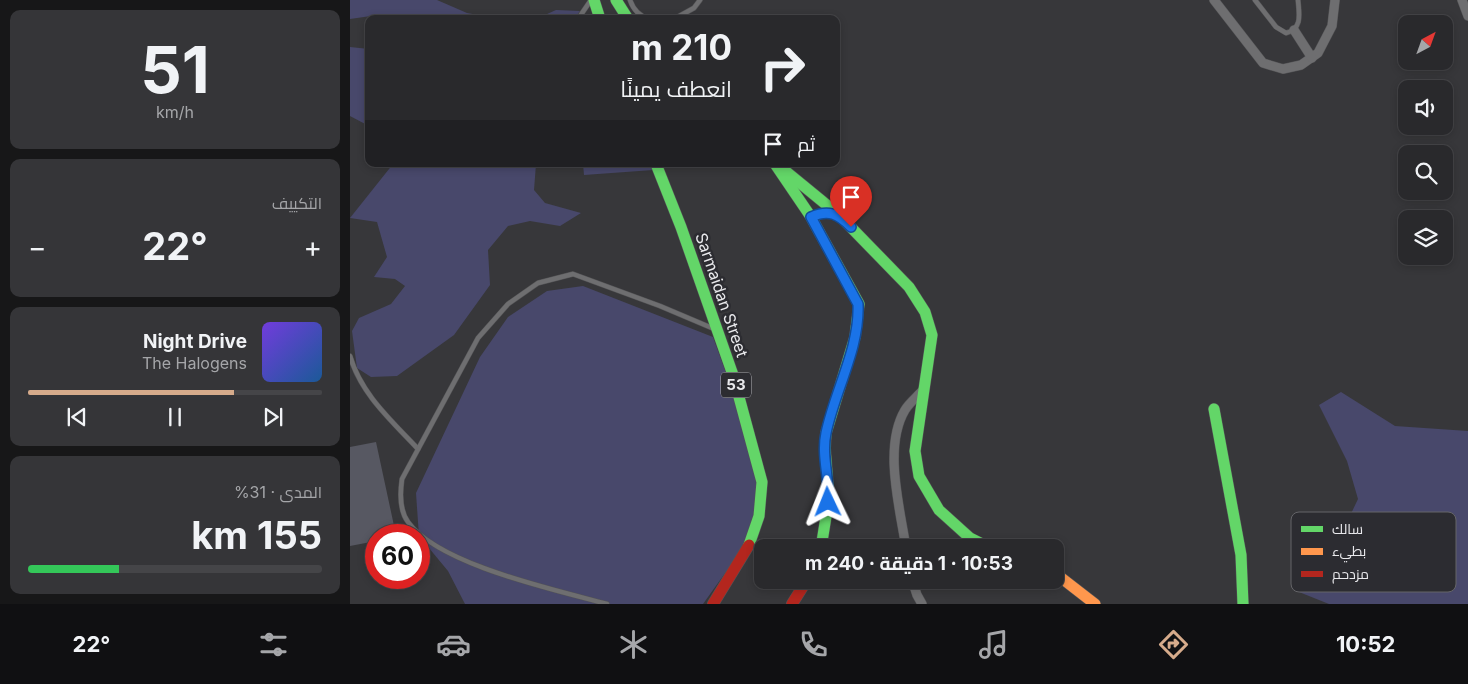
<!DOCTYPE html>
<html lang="ar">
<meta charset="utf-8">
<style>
body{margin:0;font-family:Inter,Cairo,sans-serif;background:#353538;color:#f1f3f6;direction:rtl;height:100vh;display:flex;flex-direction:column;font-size:19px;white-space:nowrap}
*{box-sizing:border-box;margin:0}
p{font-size:16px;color:#a5a6a9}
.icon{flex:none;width:28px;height:28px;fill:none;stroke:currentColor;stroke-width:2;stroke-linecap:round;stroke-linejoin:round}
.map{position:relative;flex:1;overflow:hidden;direction:ltr}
.panel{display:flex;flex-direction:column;gap:10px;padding:10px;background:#171718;width:350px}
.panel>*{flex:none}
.banner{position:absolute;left:15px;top:15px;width:475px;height:152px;border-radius:10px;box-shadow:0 2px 8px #0003,0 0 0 1px #454548;direction:rtl;background:#29292c;color:#f1f3f6;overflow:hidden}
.needle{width:32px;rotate:41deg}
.tools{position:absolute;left:1048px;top:15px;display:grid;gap:10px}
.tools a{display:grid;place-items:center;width:55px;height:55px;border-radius:10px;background:#29292c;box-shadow:0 2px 8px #0003,0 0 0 1px #454548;font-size:25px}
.speed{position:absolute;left:15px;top:524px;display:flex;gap:10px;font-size:25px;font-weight:700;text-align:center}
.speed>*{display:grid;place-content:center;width:65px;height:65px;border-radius:50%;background:#29292c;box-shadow:0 2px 8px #0003,0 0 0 1px #454548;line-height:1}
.speed .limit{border:8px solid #d22;background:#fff;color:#111}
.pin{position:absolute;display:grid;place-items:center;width:42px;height:42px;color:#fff;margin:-51px -21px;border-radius:50% 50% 50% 0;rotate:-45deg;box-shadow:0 0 5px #0007}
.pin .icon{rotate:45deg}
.me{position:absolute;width:55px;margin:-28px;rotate:358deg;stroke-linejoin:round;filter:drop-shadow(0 0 4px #0008)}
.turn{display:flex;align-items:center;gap:18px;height:105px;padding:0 25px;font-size:22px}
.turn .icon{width:65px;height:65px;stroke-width:2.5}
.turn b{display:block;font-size:35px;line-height:42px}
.then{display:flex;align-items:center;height:48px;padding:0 25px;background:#0003;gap:10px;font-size:19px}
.big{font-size:38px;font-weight:700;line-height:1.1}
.panel .widget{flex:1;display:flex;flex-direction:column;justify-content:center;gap:8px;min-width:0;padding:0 18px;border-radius:10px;background:#353538}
.panel .dial{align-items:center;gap:0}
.dial b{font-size:65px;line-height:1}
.song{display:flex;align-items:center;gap:15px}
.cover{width:60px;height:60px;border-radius:8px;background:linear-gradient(135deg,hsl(260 70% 55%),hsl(210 70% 35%))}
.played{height:5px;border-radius:2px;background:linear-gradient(90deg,#d6ab8b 70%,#454548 70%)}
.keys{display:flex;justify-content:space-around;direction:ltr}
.heat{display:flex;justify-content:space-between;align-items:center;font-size:28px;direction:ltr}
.charge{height:8px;border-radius:4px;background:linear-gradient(90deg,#34c759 31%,#454548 0)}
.trip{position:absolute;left:404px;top:539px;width:310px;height:50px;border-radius:10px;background:#29292c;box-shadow:0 2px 8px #0003,0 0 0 1px #454548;font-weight:700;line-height:50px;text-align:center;direction:rtl}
.tab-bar{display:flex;height:80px;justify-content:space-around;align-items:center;background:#101012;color:#a5a6a9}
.tab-bar .icon{width:35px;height:35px}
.tab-bar .active{color:#d6ab8b}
.tab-bar b{font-size:22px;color:#f1f3f6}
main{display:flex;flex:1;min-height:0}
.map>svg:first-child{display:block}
.green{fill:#48486b}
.building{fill:#575862}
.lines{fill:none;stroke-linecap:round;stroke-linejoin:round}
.lane-casing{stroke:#545456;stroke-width:5.5}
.street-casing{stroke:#545456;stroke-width:10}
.fast-casing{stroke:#545456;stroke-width:12}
.slow-casing{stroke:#545456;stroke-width:12}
.jam-casing{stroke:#545456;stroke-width:12}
.lane{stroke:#6e6e70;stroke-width:4.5}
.street{stroke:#6e6e70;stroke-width:9}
.fast{stroke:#63d668;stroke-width:11}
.slow{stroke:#ff974d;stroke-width:11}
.jam{stroke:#b3261e;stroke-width:11}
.route-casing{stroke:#114b97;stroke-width:12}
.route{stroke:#1a73e8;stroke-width:9}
.labels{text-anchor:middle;stroke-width:5;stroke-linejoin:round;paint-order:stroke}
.shield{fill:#2c2c31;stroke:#b0b0b4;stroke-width:1}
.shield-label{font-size:15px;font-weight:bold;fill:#e9e9ec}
.street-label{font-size:16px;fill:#e9e9ec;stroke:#2c2c31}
.key{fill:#2c2c31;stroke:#656569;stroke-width:1}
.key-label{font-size:14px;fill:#e9e9ec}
</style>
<main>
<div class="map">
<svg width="1118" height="604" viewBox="0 0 1118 604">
<rect width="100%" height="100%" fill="#37373a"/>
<g class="green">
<path d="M0 0H87L117 13 150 19H30L21 16 0 19Z"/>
<path d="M206 10 230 11 224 19H186Z"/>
<path d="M0 47 19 49V126L0 116Z"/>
<path d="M43 164H186L184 190 195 203 231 213 210 226 180 221 158 226 138 250 140 285 104 335 47 376 21 377 7 368 2 331 9 318 41 304 55 286 45 279 24 277 37 257 27 222 0 218Z"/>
<path d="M233 164H301L303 170 234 175Z"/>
<path d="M233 286 363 337 392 417 411 501 400 538 353 604H115L98 571 69 536 66 493 130 357 158 317 197 291Z"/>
<path d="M991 392 1045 426 1118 431V604H979L949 592 989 539 1008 499 997 461 969 405Z"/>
</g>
<path class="building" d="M26 442 46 535H26V541L0 546V447Z"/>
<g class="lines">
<defs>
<g id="lane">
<path d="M280 0C283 9 289 16 299 19"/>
<path d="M905 0 926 27 936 33C953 29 949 13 948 0"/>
<path d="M228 19 241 0"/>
<path d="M324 19 344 8 350 0"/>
<path d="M0 356C11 394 41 420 68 449"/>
<path d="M257 604C206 590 89 565 58 522 49 510 50 493 52 479L128 338 158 304 188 283 223 274 310 306 362 328"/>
</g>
<g id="street">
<path d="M864 0 913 63 933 69 951 65 968 53 982 26 985 0"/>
<path d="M1112 0 1118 16"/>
<path d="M944 30 962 58"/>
<path d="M556 548C550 508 533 447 555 410 559 403 568 396 573 390"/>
<path d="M562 580 567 595 572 604"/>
</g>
<g id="fast">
<path d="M244 0 250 19"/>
<path d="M266 0 278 19"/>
<path d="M306 164 331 227 383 375 412 482 409 516 399 545"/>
<path d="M425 164 461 217 509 304 505 337 476 433 475 448 479 498 471 548"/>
<path d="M428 165 489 215 559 287 575 312 582 335 565 451 569 476 589 510 620 538 640 548"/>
<path d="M864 409 891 555 893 604"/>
</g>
<path id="slow" d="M705 573 745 604"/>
<g id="jam">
<path d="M363 604 399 545"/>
<path d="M442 604 457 580"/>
</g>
</defs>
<use href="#lane" class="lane-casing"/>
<use href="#street" class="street-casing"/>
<use href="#fast" class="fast-casing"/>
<use href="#slow" class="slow-casing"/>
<use href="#jam" class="jam-casing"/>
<use href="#lane" class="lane"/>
<use href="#street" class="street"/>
<use href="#fast" class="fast"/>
<use href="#slow" class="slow"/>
<use href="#jam" class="jam"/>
</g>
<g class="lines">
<defs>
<path id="route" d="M478 502C480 479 471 456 476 433 485 390 510 348 508 304L461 217C479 209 488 214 501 227"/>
</defs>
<use href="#route" class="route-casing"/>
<use href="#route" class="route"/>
</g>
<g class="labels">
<rect class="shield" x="371" y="372.5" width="30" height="25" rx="4"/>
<g class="shield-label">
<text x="386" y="390">53</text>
</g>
<g class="street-label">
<text transform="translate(372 295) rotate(71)" y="6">Sarmaidan Street</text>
</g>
</g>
<rect x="941" y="512" width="165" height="80" rx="8" class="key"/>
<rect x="951" y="526" width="22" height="6" fill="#63d668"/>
<rect x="951" y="548" width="22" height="7" fill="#ff974d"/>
<rect x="951" y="571" width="22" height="6" fill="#b3261e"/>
<g class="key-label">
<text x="982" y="534">سالك</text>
<text x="982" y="556">بطيء</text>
<text x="982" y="579">مزدحم</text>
</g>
</svg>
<div class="tools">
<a><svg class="needle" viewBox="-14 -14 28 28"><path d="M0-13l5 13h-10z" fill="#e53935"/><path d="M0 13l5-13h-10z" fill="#a5a6a9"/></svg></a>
<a><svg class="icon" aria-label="sound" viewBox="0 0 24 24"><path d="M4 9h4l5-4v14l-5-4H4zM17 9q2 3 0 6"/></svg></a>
<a><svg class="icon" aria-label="search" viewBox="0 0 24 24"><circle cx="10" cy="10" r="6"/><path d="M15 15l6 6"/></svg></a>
<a><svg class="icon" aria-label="layers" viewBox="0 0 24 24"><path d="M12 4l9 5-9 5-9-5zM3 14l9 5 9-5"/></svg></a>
</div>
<div class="speed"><div class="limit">60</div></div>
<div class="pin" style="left:501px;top:227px;background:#d93025"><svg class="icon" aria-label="arrive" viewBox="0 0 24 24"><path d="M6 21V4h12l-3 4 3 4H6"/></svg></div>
<svg class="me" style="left:478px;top:502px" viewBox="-20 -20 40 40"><path d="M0-17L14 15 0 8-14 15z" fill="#1a73e8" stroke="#fff" stroke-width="4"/></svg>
<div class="trip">10:53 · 1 دقيقة · 240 m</div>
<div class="banner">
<div class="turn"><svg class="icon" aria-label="right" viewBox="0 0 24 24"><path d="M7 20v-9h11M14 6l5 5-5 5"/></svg><div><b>210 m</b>انعطف يمينًا</div></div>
<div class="then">ثم<svg class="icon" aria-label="arrive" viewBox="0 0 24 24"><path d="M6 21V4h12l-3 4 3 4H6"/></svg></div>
</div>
</div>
<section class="panel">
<div class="widget dial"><b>51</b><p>km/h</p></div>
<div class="widget"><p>التكييف</p>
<div class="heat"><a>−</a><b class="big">22°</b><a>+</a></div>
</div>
<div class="widget">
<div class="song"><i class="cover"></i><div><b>Night Drive</b><p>The Halogens</p></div></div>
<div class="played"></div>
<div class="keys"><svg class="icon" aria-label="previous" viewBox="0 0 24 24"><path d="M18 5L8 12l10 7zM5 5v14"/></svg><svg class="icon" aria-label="pause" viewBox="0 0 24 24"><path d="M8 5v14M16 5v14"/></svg><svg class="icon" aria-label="next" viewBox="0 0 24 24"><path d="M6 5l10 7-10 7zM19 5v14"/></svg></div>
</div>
<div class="widget"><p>المدى · 31%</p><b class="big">155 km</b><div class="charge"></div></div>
</section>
</main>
<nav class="tab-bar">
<b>10:52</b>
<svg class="icon active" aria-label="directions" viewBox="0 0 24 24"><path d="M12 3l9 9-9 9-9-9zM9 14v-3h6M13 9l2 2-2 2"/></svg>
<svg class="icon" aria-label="music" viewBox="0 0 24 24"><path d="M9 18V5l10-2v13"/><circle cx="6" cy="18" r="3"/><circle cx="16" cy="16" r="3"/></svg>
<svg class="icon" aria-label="phone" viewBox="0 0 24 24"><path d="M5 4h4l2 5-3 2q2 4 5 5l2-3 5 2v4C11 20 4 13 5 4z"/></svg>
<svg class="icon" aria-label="climate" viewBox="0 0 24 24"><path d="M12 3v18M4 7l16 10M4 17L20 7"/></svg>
<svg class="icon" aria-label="car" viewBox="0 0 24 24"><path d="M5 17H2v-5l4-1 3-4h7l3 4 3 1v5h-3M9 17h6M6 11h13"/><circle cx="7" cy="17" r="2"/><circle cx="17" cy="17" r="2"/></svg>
<svg class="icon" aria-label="filters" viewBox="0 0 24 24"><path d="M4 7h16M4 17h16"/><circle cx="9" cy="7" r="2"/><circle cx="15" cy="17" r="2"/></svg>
<b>22°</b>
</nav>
